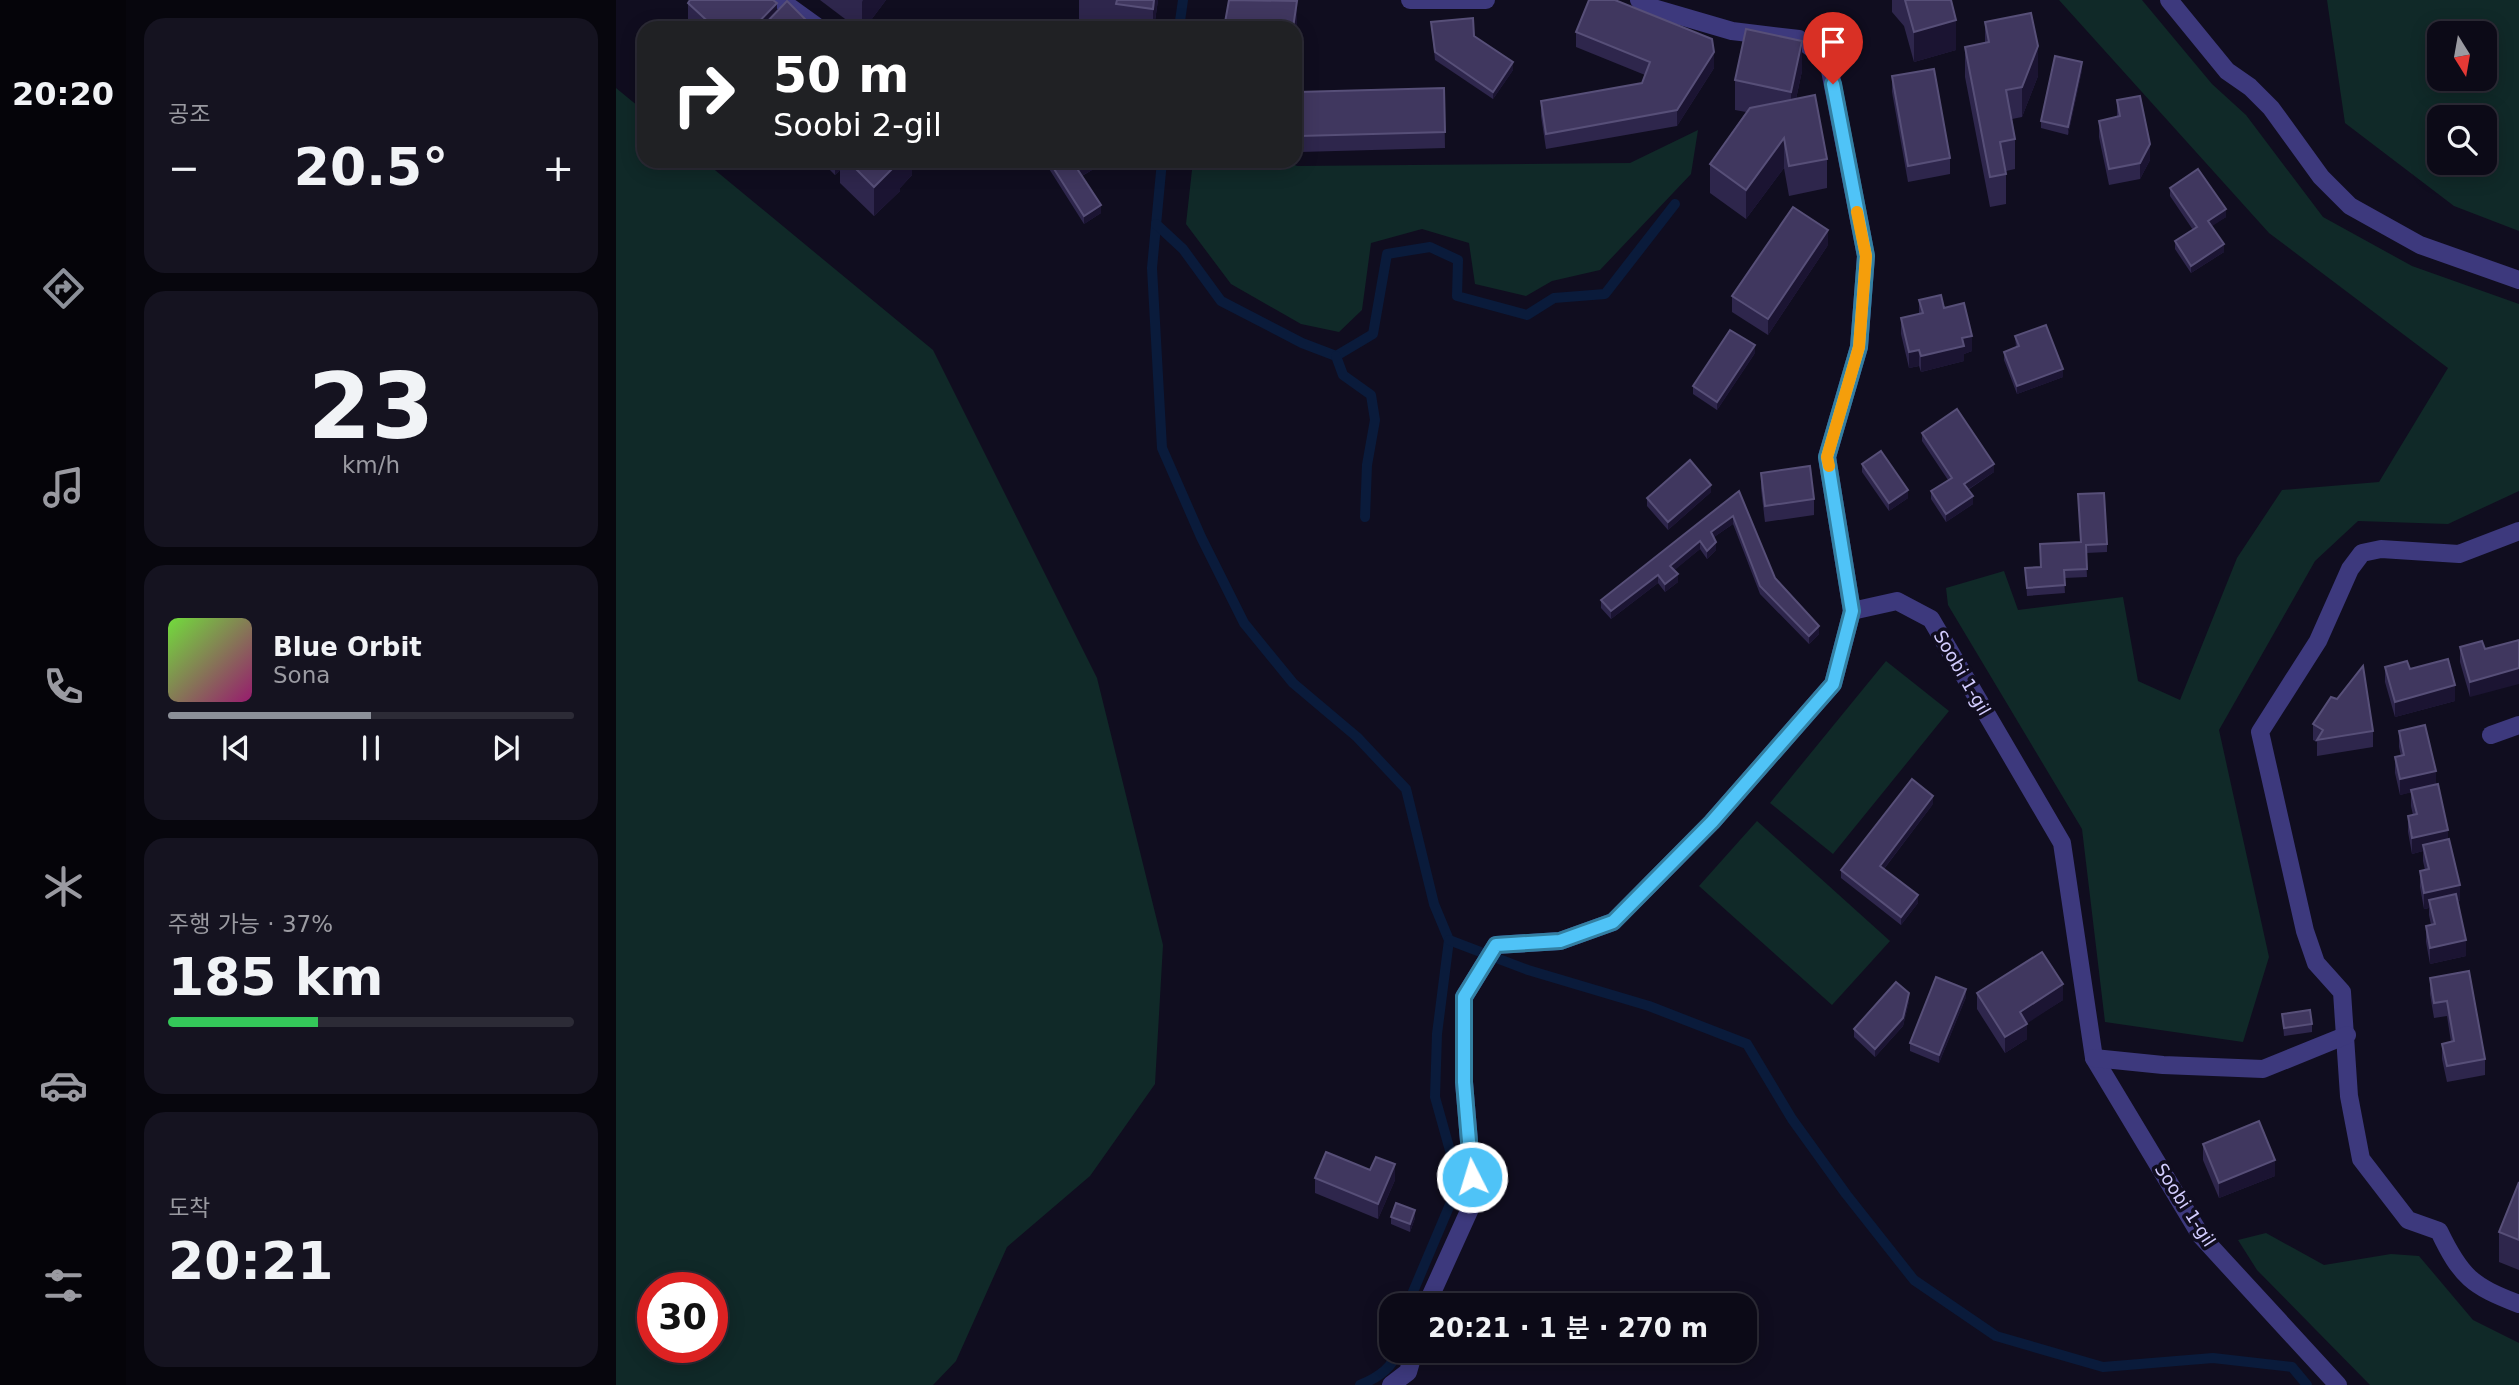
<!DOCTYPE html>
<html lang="ko">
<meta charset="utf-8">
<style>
body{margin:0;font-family:"DejaVu Sans","Noto Sans KR",sans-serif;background:#151320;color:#f1f3f6;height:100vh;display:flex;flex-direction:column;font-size:26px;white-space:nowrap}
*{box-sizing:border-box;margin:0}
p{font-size:23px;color:#9a9aa1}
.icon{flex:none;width:38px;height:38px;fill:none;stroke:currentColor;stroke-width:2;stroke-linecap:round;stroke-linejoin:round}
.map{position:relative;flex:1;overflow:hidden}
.details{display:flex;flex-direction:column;gap:18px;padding:18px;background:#07060d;width:490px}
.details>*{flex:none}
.hud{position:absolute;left:21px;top:21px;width:665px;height:147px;border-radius:21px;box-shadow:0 4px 18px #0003,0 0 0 2px #2c2b36;background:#202124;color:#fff;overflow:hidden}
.needle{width:46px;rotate:169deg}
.fabs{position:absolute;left:1811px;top:21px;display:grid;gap:14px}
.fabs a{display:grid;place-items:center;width:70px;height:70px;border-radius:14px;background:#0c0a17;box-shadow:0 4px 18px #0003,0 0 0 2px #2c2b36;font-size:35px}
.speed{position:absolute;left:21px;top:1272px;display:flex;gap:14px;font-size:35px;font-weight:700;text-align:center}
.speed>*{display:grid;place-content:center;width:91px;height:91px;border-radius:50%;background:#0c0a17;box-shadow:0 4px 18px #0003,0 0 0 2px #2c2b36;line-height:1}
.speed .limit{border:10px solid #d22;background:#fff;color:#111}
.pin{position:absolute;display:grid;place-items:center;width:60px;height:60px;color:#fff;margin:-72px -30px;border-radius:50% 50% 50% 0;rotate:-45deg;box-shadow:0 0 7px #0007}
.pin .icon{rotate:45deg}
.me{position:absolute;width:77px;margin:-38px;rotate:355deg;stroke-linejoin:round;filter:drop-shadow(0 0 5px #0008)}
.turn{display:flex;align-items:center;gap:24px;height:147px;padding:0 21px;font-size:32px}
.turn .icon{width:91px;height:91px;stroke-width:2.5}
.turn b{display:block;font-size:49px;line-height:60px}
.big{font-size:52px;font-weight:600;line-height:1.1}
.details .tile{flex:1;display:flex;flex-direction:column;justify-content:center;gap:10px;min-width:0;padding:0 24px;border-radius:21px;background:#151320}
.details .dial{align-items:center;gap:0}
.dial b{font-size:91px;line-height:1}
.song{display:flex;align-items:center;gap:21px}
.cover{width:84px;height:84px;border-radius:10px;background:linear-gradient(135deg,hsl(100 70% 55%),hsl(320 70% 35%))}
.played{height:7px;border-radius:4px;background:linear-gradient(90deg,#8c9099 50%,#2c2b36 50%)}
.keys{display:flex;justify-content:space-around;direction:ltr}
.heat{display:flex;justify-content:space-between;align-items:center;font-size:38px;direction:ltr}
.charge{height:10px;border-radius:5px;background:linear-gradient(90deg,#34c759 37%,#2c2b36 0)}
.trip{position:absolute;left:763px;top:1293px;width:378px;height:70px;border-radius:21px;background:#0c0a17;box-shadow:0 4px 18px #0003,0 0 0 2px #2c2b36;font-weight:600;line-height:70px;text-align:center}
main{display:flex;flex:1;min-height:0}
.tabs{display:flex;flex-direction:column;width:126px;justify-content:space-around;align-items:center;background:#050409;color:#9a9aa1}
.tabs .icon{width:49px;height:49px}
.tabs .current{color:#8c9099}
.tabs b{font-size:32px;color:#f1f3f6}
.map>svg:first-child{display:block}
.green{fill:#102928;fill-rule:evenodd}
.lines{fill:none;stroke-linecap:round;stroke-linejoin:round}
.stream{stroke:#0a1b3b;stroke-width:10}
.minor{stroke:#3d397d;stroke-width:18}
.wall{fill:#2e264c}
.shaded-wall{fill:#1b1432}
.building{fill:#40375f;stroke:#574f78;stroke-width:2}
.route-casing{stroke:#337fa1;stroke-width:18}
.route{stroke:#4fc3f7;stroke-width:12}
.slow{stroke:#f59e0b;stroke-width:12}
.labels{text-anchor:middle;stroke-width:7;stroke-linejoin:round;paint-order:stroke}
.street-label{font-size:18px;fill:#d2ccfe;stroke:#100d1f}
</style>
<main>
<nav class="tabs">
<b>20:20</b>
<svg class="icon current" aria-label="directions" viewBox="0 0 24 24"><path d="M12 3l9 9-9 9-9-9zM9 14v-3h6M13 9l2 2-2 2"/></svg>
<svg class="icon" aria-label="music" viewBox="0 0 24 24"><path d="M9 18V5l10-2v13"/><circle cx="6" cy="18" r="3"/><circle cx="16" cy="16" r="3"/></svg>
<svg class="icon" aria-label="phone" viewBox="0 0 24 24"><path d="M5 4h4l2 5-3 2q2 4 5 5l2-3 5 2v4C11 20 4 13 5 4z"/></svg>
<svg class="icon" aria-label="climate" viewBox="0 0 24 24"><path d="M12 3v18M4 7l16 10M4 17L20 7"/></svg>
<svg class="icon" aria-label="car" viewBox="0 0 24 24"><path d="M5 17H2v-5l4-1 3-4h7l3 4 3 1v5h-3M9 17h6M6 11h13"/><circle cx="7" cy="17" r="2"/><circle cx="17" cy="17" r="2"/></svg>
<svg class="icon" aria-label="filters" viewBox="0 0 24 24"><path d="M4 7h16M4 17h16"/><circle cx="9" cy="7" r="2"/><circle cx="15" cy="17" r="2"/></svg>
</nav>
<section class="details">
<div class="tile"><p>공조</p>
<div class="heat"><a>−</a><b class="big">20.5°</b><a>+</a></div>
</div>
<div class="tile dial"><b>23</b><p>km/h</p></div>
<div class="tile">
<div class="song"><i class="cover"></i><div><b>Blue Orbit</b><p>Sona</p></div></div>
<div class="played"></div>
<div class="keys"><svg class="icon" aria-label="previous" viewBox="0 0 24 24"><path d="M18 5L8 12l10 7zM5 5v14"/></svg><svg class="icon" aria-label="pause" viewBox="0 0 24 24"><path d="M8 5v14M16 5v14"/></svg><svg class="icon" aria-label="next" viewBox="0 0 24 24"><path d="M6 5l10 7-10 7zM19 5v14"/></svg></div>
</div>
<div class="tile"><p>주행 가능 · 37%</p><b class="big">185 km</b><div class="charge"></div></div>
<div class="tile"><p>도착</p><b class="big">20:21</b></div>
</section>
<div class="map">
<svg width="1903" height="1385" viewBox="0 0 1903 1385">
<rect width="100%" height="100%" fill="#100d1f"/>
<g class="green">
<path d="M1443 0H1526L1596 84 1630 115 1707 217 1796 266 1903 304V491L1832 524 1742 521 1699 561 1603 730 1653 957 1627 1042 1489 1022 1466 829 1332 605 1330 588 1388 571 1402 610 1507 597 1522 681 1564 700 1621 558 1666 490 1763 482 1832 368 1653 233Z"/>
<path d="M1711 0H1903V231L1838 206 1729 123ZM1824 33H1869V79H1824ZM1869 117V163H1824V117Z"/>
<path d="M0 88 28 111V161H88L317 350 481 678 547 945 539 1084 474 1176 391 1247 340 1361 317 1385H0ZM96 1288V1348H37V1288Z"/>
<path d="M1082 130 1075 174 984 270 936 281 910 296 859 284 853 243 806 229 755 243 746 310 723 332 685 324 615 284 570 224 577 161H672L681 166 1014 163Z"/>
<path d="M1270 661 1333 711 1217 854 1154 803Z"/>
<path d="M1141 821 1274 941 1216 1005 1083 886Z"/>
<path d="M1650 1233 1708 1265 1775 1254 1803 1256 1857 1320 1903 1343V1385H1754L1641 1270 1622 1240Z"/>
</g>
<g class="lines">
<g class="stream">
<path d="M563 28 567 0"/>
<path d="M546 161 536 268 546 448 585 537 628 623 677 683 741 737 790 789 818 904 833 940 821 1034 819 1097 838 1165 835 1202 791 1306"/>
<path d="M540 224 567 249 605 301 686 343 720 356 757 334 771 254 814 247 842 260 841 296 911 315 938 298 989 294 1059 204"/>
<path d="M720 356 727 375 755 395 759 420 751 465 749 517"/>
<path d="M833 940 912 970 1033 1006 1131 1044 1176 1119 1230 1194 1298 1280 1380 1336 1487 1367 1597 1358 1676 1367 1691 1385"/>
<path d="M744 1385C759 1379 777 1368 781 1351"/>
</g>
<g class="minor">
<path d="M164 0 203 28"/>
<path d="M794 0H870"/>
<path d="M1023 0 1034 7 1116 31 1183 39 1212 60 1250 256 1243 347 1211 457 1236 611 1281 601 1315 619 1446 843 1478 1058 1585 1236 1722 1385"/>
<path d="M1553 0 1611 71 1634 87 1655 108 1705 177 1734 206 1804 245 1903 280"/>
<path d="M1903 531 1843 554 1765 549 1746 553 1734 569 1702 641 1644 732 1689 931 1700 963 1726 992 1733 1096 1745 1159 1792 1220 1823 1231C1845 1277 1856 1286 1903 1304"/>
<path d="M1875 735 1903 725"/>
<path d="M1478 1058 1547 1065 1647 1069 1731 1035"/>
<path d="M810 1306 858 1200 848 1082V997L880 945 944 941 997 922 1096 822 1217 684 1236 611"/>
<path d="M775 1385 792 1372 798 1351"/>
</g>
</g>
<g class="wall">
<path d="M204 0H270L249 28H241Z"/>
<path d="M463 0H542L538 28H486L487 24 463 21Z"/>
<path d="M1276 0H1335L1340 50 1298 62 1288 26 1276 12Z"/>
<path d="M72 3 161 12 198 28H72Z"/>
<path d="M815 22 858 36 897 70 877 99 819 60Z"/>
<path d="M1369 22 1422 76 1406 117 1396 119 1399 139V169L1390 171V204L1374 207 1349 77V47L1369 43Z"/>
<path d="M960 32 1098 68 1061 126 930 149 925 116V101L1026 83 1029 75 960 47Z"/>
<path d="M1466 70 1452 135 1425 128V121Z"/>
<path d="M1186 71 1180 99 1211 159V188L1173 196 1168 168 1130 219 1094 193V164L1130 112 1119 110V80Z"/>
<path d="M1276 76 1334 158V174L1292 182 1276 92Z"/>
<path d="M828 88 829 148 684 152 682 108Z"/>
<path d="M1501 100 1534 160 1524 179 1493 185 1483 137V121L1501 117Z"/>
<path d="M205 161H299V163L296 166V175L284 188V191L258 216 224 183V170L219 175Z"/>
<path d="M430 161H475L476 170 466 176 485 213 468 224 430 164Z"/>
<path d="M1554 188 1610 217 1595 226 1608 252 1575 273 1559 249V241L1577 230 1554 196Z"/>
<path d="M1212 245 1152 335 1116 312V296Z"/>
<path d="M1303 300 1328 308 1356 351 1348 354V361L1305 372 1303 366 1293 368 1285 334V318L1303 314Z"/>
<path d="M1399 336 1447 377 1401 394 1388 360V352L1400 347Z"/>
<path d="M1139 353 1101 410 1077 394V386Z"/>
<path d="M1306 433 1378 472 1352 490 1357 504 1330 522 1315 499V491L1332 480 1306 441Z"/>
<path d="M1246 464 1292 498 1273 511 1246 472Z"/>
<path d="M1145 473 1198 499V515L1149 522 1145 489Z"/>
<path d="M1123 491 1159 578 1203 634 1193 644 1144 594 1117 524 1098 537 1100 550 1091 559 1084 549 1058 570 1062 582 1049 592 1042 583 995 619 985 608V600Z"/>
<path d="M1095 492 1052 530 1031 506V498Z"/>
<path d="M1424 544H1491V552L1470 553 1471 577 1448 578 1449 593 1411 596 1409 568 1425 567Z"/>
<path d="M1866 641 1854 697 1844 662V647Z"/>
<path d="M1769 667 1794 669 1839 701 1779 717 1769 682Z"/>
<path d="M1697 724 1757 731V747L1701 756V742L1697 740Z"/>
<path d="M1783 731 1820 785 1844 901H1842L1850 956 1814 964 1810 942V926L1815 925 1813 915V908L1808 909 1804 887V871L1809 870 1807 861V851L1796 854 1792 832V816L1797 815 1795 806V792L1784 795 1779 773V757L1785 756 1783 747Z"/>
<path d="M1317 804 1268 869 1302 903 1285 925 1225 878V870Z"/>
<path d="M1853 971 1869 1059V1075L1831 1082 1826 1059V1044L1835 1042 1831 1016 1818 1018 1814 994V978Z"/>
<path d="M1361 993 1447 1000 1410 1023 1411 1039 1389 1053 1361 1009Z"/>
<path d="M1350 997 1323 1063 1294 1051V1043Z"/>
<path d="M1293 1001 1287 1026 1259 1057 1238 1037V1029Z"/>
<path d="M1666 1014 1696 1024V1032L1668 1036Z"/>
<path d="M1587 1144 1659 1176 1603 1198 1587 1160Z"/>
<path d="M754 1170 779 1180 762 1219 699 1193V1178Z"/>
<path d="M1903 1182V1270L1883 1262V1232Z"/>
<path d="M775 1217 799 1218 794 1232 775 1224Z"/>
</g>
<g class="shaded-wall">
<path d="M247 0H270L249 28H246V2Z"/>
<path d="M538 0H542L538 28H537V9Z"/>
<path d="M681 1V31L679 43V28H677Z"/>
<path d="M161 3V28H137Z"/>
<path d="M1340 20V50L1298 62V32Z"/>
<path d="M1186 41V71L1175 122V92Z"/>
<path d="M1422 46V76L1406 117V87Z"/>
<path d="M1098 52V68L1061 126V110Z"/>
<path d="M897 62V70L877 99V92Z"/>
<path d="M1466 62V70L1452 135V127Z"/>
<path d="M1168 138V168L1130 219V190Z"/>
<path d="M1534 144V160L1524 179V163Z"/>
<path d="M219 161H224V170L219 175Z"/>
<path d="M282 161H299V163L296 166V175L284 188V191L258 216V187Z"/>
<path d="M476 162V170L462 178V170Z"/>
<path d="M485 205V213L468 224V216Z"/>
<path d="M1610 209V217L1592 229V221Z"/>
<path d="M1212 230V245L1152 335V319Z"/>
<path d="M1608 244V252L1575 273V266Z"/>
<path d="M1356 336V351L1348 354V361L1305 372V356L1346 338Z"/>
<path d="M1139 345V353L1101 410V402Z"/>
<path d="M1303 350V366L1293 368V352Z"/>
<path d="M1447 369V377L1401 394V386Z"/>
<path d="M1378 464V472L1348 492V484Z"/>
<path d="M1095 485V492L1052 530V522Z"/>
<path d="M1292 490V498L1273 511V503Z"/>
<path d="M1357 496V504L1330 522V514Z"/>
<path d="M1117 516V524L1095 539V532Z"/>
<path d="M1084 541V549L1054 574V566Z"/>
<path d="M1100 542V550L1091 559V551Z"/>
<path d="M1062 574V582L1049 592V584Z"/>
<path d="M1042 575V583L995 619V611Z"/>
<path d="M1203 626V634L1193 644V636Z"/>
<path d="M1903 668V684L1854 697V682Z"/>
<path d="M1839 685V701L1779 717V702Z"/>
<path d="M1820 771V787L1784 795V779Z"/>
<path d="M1317 796V804L1264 874V866Z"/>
<path d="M1832 830V846L1807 845V851L1796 854V838Z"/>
<path d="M1844 885V901L1815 907 1813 900V908L1808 909V893Z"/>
<path d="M1302 895V903L1285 925V917Z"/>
<path d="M1850 940V956L1814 964V948Z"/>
<path d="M1447 984V1000L1404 1028V1012Z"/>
<path d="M1350 989V997L1323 1063V1055Z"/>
<path d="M1293 993V1001L1287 1026 1259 1057V1049Z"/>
<path d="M1411 1024V1039L1389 1053V1037Z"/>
<path d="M1659 1160V1176L1603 1198V1183Z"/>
<path d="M779 1164V1180L762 1219V1204Z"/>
<path d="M799 1210V1218L794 1232V1224Z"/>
</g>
<g class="building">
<path d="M74 0H157L161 3 137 28H99L72 3Z"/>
<path d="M501 0H538L537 9 500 4Z"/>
<path d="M613 0 681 1 677 28H608Z"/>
<path d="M973 0H999L1096 39 1098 52 1061 110 930 134 925 101 1026 83 1034 62 960 32Z"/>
<path d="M1289 0H1335L1340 20 1298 32Z"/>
<path d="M171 1 198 28H145Z"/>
<path d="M1415 13 1422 46 1406 87 1390 90 1399 139 1384 142 1390 174 1374 177 1349 47 1373 42 1369 22Z"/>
<path d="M857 18 858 36 897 62 877 92 819 52 815 22Z"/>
<path d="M487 23 521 28H486Z"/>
<path d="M1130 29 1186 41 1175 92 1119 80Z"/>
<path d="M1439 56 1466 62 1452 127 1425 121Z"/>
<path d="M1318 69 1334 158 1292 166 1276 76Z"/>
<path d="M828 88 829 132 684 136 682 92Z"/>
<path d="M1199 95 1211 159 1173 166 1168 138 1130 190 1094 164 1134 108Z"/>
<path d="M1524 96 1534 144 1524 163 1493 169 1483 121 1504 116 1501 100Z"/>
<path d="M232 161H284L258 187Z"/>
<path d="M433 161H475L476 162 462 170 485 205 468 216Z"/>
<path d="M1582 169 1610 209 1592 221 1608 244 1575 266 1559 241 1581 227 1554 188Z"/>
<path d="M1177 207 1212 230 1152 319 1116 296Z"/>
<path d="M1325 295 1328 308 1348 303 1356 336 1346 338 1348 346 1305 356 1303 350 1293 352 1285 318 1307 313 1303 300Z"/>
<path d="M1430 325 1447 369 1401 386 1388 352 1403 346 1399 336Z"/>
<path d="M1114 330 1139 345 1101 402 1077 386Z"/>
<path d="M1341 409 1378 464 1348 484 1357 496 1330 514 1315 491 1336 478 1306 433Z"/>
<path d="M1265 451 1292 490 1273 503 1246 464Z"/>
<path d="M1074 460 1095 485 1052 522 1031 498Z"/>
<path d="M1194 466 1198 499 1149 506 1145 473Z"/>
<path d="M1123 491 1159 578 1203 626 1193 636 1144 586 1117 516 1095 532 1100 542 1091 551 1084 541 1054 566 1062 574 1049 584 1042 575 995 611 985 600Z"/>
<path d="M1488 493 1491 544 1470 545 1471 569 1448 570 1449 585 1411 588 1409 568 1425 567 1424 544 1465 542 1462 494Z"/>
<path d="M1903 640V668L1854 682 1844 647 1866 641 1869 649Z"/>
<path d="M1832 659 1839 685 1779 702 1769 667 1791 661 1794 669Z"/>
<path d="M1747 666 1757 731 1701 740 1707 730 1697 724 1715 697 1721 699Z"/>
<path d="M1809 725 1820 771 1784 779 1779 757 1788 755 1783 731Z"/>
<path d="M1296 779 1317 796 1264 866 1302 895 1285 917 1225 870Z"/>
<path d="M1822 784 1832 830 1796 838 1792 816 1801 814 1795 790Z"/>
<path d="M1833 839 1844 885 1808 893 1804 871 1813 869 1807 845Z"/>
<path d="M1840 894 1850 940 1814 948 1810 926 1819 924 1813 900Z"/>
<path d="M1426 952 1447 984 1404 1012 1411 1024 1389 1037 1361 993Z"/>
<path d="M1853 971 1869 1059 1831 1066 1826 1044 1838 1041 1831 1001 1818 1003 1814 978Z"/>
<path d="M1320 977 1350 989 1323 1055 1294 1043Z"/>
<path d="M1280 982 1293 993 1287 1018 1259 1049 1238 1029Z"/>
<path d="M1694 1010 1696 1024 1668 1028 1666 1014Z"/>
<path d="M1643 1121 1659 1160 1603 1183 1587 1144Z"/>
<path d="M710 1152 754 1170 760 1157 779 1164 762 1204 699 1178Z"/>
<path d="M1903 1182V1240L1883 1232Z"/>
<path d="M780 1203 799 1210 794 1224 775 1217Z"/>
</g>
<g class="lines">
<defs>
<path id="route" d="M856 1177 848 1082V997L880 945 944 941 997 922 1096 822 1217 684 1236 611 1211 457 1243 347 1250 256 1217 84"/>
</defs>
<use href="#route" class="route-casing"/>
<use href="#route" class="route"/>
<path class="slow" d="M1213 466 1211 457 1243 347 1250 256 1241 212"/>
</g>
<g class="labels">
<g class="street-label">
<text transform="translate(1346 673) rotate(60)" y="6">Soobi 1-gil</text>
<text transform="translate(1569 1205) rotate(57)" y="6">Soobi 1-gil</text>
</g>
</g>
</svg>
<div class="fabs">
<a><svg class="needle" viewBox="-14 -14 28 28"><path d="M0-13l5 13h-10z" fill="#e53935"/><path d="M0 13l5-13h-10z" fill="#9a9aa1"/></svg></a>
<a><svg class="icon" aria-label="search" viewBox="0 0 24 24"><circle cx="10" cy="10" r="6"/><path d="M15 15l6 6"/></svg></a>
</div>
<div class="speed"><div class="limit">30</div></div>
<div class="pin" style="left:1217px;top:84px;background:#d93025"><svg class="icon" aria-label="arrive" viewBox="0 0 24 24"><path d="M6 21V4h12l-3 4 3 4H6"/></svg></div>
<svg class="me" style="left:856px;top:1177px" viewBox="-20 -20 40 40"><circle r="17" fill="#4fc3f7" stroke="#fff" stroke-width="3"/><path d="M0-11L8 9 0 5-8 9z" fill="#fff"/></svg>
<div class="trip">20:21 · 1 분 · 270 m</div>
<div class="hud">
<div class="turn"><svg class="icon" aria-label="right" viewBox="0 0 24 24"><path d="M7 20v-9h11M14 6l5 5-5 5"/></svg><div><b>50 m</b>Soobi 2-gil</div></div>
</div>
</div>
</main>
